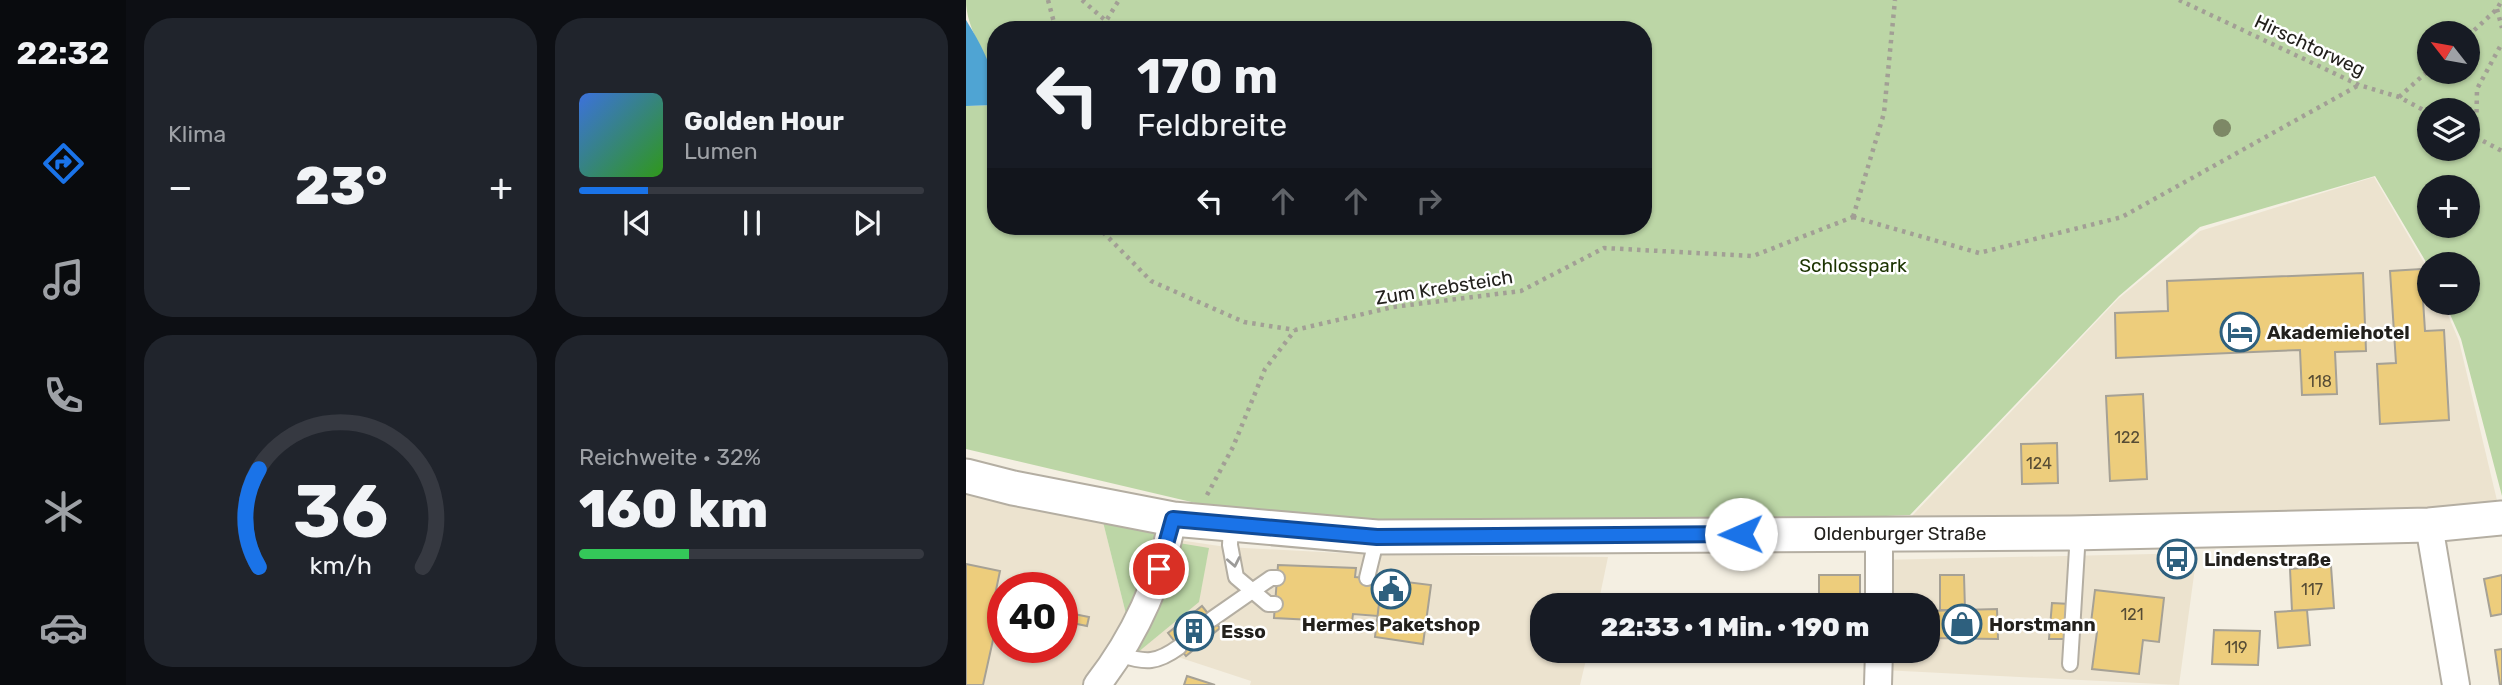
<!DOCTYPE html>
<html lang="de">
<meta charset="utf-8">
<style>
body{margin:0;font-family:Rubik,sans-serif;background:#20242c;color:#f1f3f6;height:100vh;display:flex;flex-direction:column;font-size:26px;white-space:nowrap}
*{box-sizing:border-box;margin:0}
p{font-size:23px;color:#9ea1a6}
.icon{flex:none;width:38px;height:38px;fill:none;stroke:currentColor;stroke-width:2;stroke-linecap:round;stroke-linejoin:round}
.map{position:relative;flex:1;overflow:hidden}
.drawer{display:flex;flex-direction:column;gap:18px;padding:18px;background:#0d0f14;width:840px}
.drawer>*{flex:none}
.guide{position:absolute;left:21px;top:21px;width:665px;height:214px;border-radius:28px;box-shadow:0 2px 5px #0004;background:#171b24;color:#f1f3f6;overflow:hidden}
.needle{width:46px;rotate:301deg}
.tools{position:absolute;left:1451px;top:21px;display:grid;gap:14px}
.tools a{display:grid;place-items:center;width:63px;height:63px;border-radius:50%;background:#171b24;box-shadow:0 2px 5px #0004;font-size:35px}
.speed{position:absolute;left:21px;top:572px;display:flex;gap:14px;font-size:35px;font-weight:700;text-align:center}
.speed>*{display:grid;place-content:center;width:91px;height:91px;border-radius:50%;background:#171b24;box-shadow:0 2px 5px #0004;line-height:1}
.speed .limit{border:10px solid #d22;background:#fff;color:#111}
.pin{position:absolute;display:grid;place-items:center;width:60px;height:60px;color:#fff;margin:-30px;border:4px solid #fff;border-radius:50%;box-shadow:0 2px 7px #0007}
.me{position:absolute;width:77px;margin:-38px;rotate:269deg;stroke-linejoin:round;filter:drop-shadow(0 0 5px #0008)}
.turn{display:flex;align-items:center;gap:24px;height:147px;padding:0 35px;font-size:32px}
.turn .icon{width:91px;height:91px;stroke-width:2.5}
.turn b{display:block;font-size:49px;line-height:60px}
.lanes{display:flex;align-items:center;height:66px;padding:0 35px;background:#0003;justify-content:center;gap:35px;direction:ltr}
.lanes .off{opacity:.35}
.big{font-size:52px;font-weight:800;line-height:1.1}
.drawer .card{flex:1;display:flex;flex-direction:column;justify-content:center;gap:10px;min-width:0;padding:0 24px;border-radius:28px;background:#20242c}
.drawer .dial{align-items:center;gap:0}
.dial svg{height:182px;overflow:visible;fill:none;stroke:#363941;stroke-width:7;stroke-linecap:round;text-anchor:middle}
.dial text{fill:#f1f3f6;stroke:none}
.song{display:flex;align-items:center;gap:21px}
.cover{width:84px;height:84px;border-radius:10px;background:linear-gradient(135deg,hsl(220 70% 55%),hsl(110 70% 35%))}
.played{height:7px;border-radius:4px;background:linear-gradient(90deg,#1a73e8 20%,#363941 20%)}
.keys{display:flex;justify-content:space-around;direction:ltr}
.heat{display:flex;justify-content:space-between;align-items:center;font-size:38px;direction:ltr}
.charge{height:10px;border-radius:5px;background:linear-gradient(90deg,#34c759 32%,#363941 0)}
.drawer .tiles{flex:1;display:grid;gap:18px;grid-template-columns:repeat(2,1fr)}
.trip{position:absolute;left:564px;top:593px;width:410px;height:70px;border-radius:28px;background:#171b24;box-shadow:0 2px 5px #0004;font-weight:800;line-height:70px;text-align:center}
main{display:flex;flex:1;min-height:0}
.dock{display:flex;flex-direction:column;width:126px;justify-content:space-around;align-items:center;background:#090b0e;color:#9ea1a6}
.dock .icon{width:49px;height:49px}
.dock .selected{color:#1a73e8}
.dock b{font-size:32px;color:#f1f3f6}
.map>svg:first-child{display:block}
.built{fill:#ece3cf;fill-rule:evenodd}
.green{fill:#bcd6a6;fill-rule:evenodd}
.water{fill:#4fa4d3}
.building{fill:#edcd7c;stroke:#a6a195;stroke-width:2}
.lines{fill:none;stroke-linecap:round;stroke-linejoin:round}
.service-casing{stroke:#b4aea2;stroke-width:18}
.minor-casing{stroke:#b4aea2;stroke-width:30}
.tertiary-casing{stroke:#b4aea2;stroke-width:37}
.path{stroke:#a29f95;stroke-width:4.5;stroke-dasharray:3.5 5;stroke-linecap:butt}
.service{stroke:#fff;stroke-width:14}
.minor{stroke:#fff;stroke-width:26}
.tertiary{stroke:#fff;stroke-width:33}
.tree{fill:#7d8866}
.oneway{stroke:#9c9b99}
.route-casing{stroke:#114b97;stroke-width:18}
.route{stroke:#1a73e8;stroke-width:12}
.labels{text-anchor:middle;stroke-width:5;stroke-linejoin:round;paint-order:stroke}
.number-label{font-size:16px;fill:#564c35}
.street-label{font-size:19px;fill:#23211d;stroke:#fff}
.park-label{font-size:19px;fill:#1b3300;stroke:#fff}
.poi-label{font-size:19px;font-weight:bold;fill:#23211d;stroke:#fff;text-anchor:start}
</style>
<main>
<nav class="dock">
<b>22:32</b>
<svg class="icon selected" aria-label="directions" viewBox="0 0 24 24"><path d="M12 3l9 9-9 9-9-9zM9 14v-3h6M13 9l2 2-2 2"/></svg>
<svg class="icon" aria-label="music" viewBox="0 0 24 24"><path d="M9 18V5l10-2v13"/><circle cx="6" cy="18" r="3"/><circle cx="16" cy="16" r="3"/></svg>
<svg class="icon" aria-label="phone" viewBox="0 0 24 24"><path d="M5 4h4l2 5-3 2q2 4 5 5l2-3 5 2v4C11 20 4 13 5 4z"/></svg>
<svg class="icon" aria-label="climate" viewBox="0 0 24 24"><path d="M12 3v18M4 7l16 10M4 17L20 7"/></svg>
<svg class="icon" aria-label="car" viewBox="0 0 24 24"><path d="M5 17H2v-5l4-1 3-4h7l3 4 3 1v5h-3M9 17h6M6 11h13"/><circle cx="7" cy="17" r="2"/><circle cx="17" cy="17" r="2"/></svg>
</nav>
<section class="drawer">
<div class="tiles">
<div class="card"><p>Klima</p>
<div class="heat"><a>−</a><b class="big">23°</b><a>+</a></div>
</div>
<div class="card">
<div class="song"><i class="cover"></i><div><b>Golden Hour</b><p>Lumen</p></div></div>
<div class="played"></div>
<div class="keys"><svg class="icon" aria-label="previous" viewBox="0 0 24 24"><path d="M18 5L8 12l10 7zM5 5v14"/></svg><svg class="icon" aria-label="pause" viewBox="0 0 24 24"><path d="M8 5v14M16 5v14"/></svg><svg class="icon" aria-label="next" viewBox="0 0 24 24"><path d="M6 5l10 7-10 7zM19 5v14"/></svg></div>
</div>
<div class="card dial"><svg viewBox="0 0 100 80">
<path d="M14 69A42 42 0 1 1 86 69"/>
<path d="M14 69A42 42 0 0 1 14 26" stroke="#1a73e8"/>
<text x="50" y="56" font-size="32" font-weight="700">36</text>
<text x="50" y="72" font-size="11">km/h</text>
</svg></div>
<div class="card"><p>Reichweite · 32%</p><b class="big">160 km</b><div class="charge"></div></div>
</div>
</section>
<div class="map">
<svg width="1536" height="685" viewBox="0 0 1536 685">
<rect width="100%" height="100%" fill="#f4efe2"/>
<g class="built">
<path d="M1408 177 1463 271V303H1477L1493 341 1534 513 1460 520 945 517 1152 299 1234 231Z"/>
<path d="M0 476 133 506 160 614 131 685H0ZM37 588H96V648H37Z"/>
<path d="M206 539 260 547 412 555 642 557 632 605 576 606V651H622L614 685H284L285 681 212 657 179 667 161 659Z"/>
<path d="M1231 553 1213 685 917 670 916 651H961V606L915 605 913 560Z"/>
</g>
<g class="green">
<path d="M0 0H1536V496L1495 339 1479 303H1502V264H1463V267L1409 176 1234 227 1153 296 944 515 754 523 412 526 268 512 0 449V106L30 105V226H677V30H30V79C19 53 0 28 0 0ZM1463 33H1502V72H1463ZM1463 110H1502V149H1463ZM1463 187H1502V226H1463Z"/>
<path d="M133 506 207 519 199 551 160 614Z"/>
<path d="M207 542 243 548 233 602 171 653 163 651Z"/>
</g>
<path class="water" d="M0 20C17 48 30 71 30 105L0 106Z"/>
<g class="building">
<path d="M1455 269 1459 331 1478 330 1483 420 1414 424 1411 364 1430 363 1424 271Z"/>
<path d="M1397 273 1400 351 1369 352 1371 394 1336 395 1334 350 1150 358 1149 313 1202 311 1201 281Z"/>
<path d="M1177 394 1181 479 1144 481 1140 396Z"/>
<path d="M1091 443 1092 483 1056 484 1055 444Z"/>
<path d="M0 564 34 571 29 595 35 604 17 685H0Z"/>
<path d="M312 565 390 568 389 577 416 579 412 616 387 614 386 622 308 618Z"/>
<path d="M1365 566 1368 608 1326 611 1324 569Z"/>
<rect x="853" y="575" width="41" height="31"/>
<path d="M974 575H998L999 610H974Z"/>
<path d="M1536 575V614L1525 616 1518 579Z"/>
<path d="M416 579 465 585 457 644 409 637Z"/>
<path d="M1129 590 1198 598 1193 642 1177 640 1173 674 1126 669 1131 632 1124 631Z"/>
<rect x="704" y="601" width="32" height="5"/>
<path d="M1086 603 1104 604 1103 639H1083Z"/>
<path d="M236 606 254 628 220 656 202 633Z"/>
<path d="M1031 609 1032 639 961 638V611Z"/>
<path d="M1341 610 1344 645 1312 648 1309 612Z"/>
<path d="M108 614 123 617 121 626 106 623Z"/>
<path d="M1248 630 1294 631 1292 665 1246 664Z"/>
<path d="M1536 649V685H1534L1529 650Z"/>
<path d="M793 651H894V656L793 657Z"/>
<path d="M221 676 249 685H218Z"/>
</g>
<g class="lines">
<defs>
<g id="service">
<path d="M265 524 264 545 270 577 302 604H309"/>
<path d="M401 578 411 537"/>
<path d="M246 619 305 578H311"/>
<path d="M155 655C180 663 191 663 213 647"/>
<path d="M1104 664 1111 549 1105 534"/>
</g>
<g id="minor">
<path d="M1463 525 1490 685"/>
<path d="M913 532V606"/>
<path d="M131 685C170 635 194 581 207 519"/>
<path d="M912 685 913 651"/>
</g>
<path id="tertiary" d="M0 476 47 488 207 519 411 537 1105 533 1463 525 1536 518"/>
</defs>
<use href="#service" class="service-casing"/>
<use href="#minor" class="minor-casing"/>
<use href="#tertiary" class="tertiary-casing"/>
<g class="path">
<path d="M82 0 90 30"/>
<path d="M116 0 140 21 153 0"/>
<path d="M1213 0 1393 85 1433 97 1463 113"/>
<path d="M1531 9 1536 28"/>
<path d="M1502 36 1531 9 1536 0"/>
<path d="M1433 97 1463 70"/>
<path d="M1502 133 1536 151"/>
<path d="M1510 138 1511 89 1536 43"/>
<path d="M887 217 1013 253 1156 217 1393 85"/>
<path d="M887 217 918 113 929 0"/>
<path d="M131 226 185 281 278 322 329 330 427 307 555 291 638 248 787 256 887 217"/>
<path d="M241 495 267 447 299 369 329 330"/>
</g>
<use href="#service" class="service"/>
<use href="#minor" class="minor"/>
<use href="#tertiary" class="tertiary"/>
</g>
<circle class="tree" cx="1256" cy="128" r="9"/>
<defs><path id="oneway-chevron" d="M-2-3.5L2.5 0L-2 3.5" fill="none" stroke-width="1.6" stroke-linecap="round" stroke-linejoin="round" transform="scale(1.75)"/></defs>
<use class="oneway" href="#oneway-chevron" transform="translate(268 562) rotate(79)"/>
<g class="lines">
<defs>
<path id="route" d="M193 569 207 519 411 537 775 534"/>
</defs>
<use href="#route" class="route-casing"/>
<use href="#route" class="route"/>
</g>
<defs>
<symbol id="hotel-ring" viewBox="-11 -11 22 22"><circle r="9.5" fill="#fff" stroke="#2e607e" stroke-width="1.5"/><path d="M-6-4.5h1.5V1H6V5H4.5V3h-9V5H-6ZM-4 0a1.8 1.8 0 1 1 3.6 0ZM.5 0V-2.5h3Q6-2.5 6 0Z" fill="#2e607e"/></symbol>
<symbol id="bus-ring" viewBox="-11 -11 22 22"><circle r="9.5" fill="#fff" stroke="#2e607e" stroke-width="1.5"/><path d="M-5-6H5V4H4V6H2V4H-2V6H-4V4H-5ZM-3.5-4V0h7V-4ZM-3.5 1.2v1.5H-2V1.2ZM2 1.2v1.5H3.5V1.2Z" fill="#2e607e"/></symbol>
<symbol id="civic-ring" viewBox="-11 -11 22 22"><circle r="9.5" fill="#fff" stroke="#2e607e" stroke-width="1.5"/><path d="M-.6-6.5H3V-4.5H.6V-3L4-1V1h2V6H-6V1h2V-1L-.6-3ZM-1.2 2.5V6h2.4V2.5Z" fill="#2e607e"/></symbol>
<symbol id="shop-ring" viewBox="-11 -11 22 22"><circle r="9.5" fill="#fff" stroke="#2e607e" stroke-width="1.5"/><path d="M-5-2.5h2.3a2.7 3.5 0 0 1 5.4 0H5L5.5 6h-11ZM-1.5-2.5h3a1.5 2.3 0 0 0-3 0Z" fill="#2e607e"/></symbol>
<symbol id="building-ring" viewBox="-11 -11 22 22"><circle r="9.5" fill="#fff" stroke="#2e607e" stroke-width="1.5"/><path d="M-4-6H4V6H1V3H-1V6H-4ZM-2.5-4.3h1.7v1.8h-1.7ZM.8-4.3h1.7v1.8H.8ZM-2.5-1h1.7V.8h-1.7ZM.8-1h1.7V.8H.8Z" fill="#2e607e"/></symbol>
</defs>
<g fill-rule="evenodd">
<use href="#hotel-ring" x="1252" y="310" width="44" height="44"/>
<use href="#bus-ring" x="1189" y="537" width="44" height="44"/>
<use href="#civic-ring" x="403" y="567" width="44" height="44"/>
<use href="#shop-ring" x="974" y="602" width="44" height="44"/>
<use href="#building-ring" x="206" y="609" width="44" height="44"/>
</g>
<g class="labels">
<g class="number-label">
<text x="1354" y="387">118</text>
<text x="1161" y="443">122</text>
<text x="1073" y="469">124</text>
<text x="1346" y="595">117</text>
<text x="1166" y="620">121</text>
<text x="1270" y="653">119</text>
</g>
<g class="street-label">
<text transform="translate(1344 45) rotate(25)" y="7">Hirschtorweg</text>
<text transform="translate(478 287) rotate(-9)" y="7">Zum Krebsteich</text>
<text x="934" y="540">Oldenburger Straße</text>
</g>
<g class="park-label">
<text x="887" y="272">Schlosspark</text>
</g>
<g class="poi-label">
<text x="1301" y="339">Akademiehotel</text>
<text x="1238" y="566">Lindenstraße</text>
<text x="425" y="631" text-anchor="middle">Hermes Paketshop</text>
<text x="1023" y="631">Horstmann</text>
<text x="255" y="638">Esso</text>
</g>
</g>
</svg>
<div class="tools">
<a><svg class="needle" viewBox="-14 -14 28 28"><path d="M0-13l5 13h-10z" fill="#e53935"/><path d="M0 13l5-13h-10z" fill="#9ea1a6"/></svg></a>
<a><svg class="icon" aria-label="layers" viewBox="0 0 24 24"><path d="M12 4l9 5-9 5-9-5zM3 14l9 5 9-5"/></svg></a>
<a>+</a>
<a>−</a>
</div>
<div class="speed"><div class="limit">40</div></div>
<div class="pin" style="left:193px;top:569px;background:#d93025"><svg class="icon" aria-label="arrive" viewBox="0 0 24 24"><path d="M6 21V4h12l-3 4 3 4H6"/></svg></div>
<svg class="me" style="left:775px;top:534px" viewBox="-20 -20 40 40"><circle r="19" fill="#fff"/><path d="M0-13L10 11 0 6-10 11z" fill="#1a73e8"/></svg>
<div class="trip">22:33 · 1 Min. · 190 m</div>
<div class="guide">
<div class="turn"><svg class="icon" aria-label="left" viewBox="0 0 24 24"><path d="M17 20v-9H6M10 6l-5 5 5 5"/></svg><div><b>170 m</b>Feldbreite</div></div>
<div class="lanes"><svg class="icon" aria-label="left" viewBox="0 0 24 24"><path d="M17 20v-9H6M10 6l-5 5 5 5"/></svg><svg class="icon off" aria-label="ahead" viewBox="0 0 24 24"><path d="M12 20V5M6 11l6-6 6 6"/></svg><svg class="icon off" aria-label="ahead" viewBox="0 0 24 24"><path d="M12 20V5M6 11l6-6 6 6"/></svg><svg class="icon off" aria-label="right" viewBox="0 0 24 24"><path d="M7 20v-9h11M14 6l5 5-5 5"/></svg></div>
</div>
</div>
</main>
